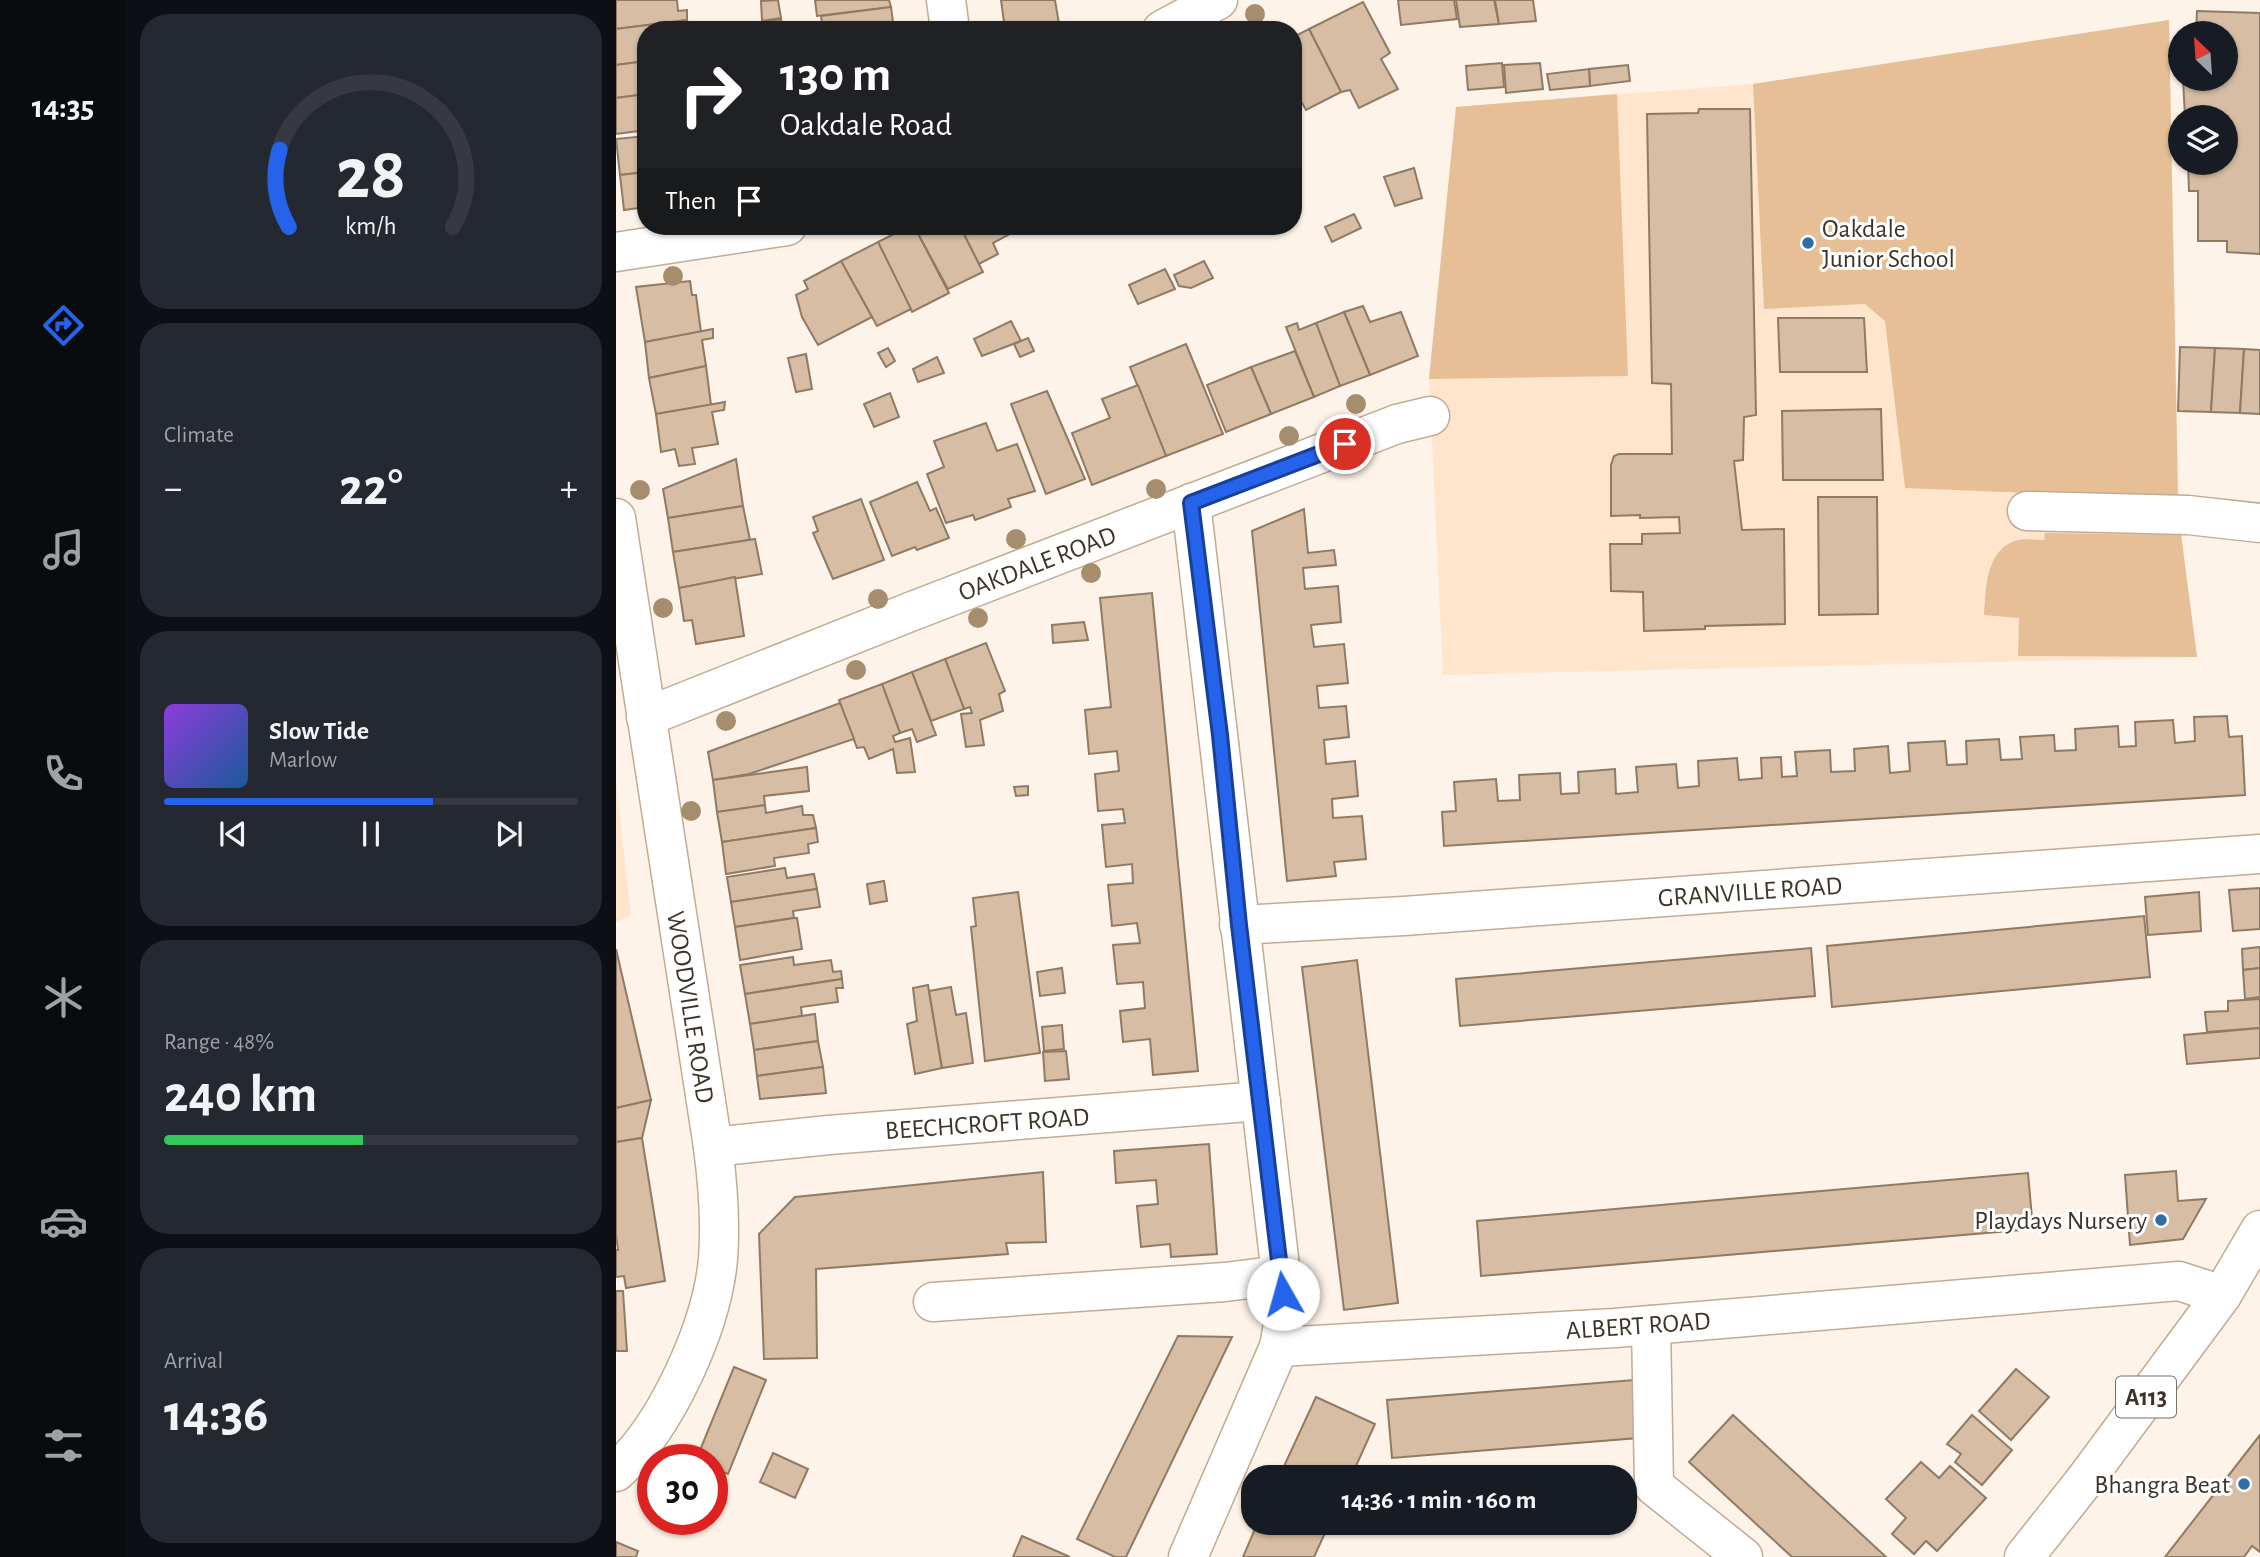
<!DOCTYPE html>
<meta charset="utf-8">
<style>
body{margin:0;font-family:"Alegreya Sans",sans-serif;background:#242831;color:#f1f3f6;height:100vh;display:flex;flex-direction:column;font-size:26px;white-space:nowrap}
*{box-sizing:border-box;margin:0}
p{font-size:23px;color:#9ea1a6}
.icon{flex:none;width:38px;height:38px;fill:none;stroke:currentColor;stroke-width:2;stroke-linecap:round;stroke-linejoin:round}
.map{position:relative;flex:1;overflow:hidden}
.sheet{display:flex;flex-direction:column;gap:14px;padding:14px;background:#0d0f14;width:490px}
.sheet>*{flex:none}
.hud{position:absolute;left:21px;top:21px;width:665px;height:214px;border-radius:28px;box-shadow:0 2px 5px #0004;background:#202124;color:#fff;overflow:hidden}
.needle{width:46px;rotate:335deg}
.tools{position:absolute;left:1552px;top:21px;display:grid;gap:14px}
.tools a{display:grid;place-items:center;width:70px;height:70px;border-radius:50%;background:#171b24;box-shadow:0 2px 5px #0004;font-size:35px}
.speed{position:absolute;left:21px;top:1444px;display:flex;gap:14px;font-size:35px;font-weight:700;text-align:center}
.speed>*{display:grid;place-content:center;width:91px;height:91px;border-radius:50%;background:#171b24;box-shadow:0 2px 5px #0004;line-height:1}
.speed .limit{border:10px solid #d22;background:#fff;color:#111}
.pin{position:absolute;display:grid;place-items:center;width:60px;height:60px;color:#fff;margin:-30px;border:4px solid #fff;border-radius:50%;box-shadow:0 2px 7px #0007}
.me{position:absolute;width:77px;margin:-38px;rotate:353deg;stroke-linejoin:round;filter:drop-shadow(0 0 5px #0008)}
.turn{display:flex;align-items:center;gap:24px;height:147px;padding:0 28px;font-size:32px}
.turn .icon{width:91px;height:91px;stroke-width:2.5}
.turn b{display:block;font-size:49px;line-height:60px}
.then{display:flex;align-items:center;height:66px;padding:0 28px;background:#0003;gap:14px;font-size:26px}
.big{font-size:52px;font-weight:700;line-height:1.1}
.sheet .card{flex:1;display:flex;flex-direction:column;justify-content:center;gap:10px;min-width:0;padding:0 24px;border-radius:28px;background:#242831}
.sheet .dial{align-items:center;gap:0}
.dial svg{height:182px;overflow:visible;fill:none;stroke:#363941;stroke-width:7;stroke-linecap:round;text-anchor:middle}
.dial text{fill:#f1f3f6;stroke:none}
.song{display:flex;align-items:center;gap:21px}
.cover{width:84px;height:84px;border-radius:10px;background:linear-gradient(135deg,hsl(270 70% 55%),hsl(210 70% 35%))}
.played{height:7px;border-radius:4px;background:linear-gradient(90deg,#2563eb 65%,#363941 65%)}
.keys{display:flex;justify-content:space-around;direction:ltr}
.heat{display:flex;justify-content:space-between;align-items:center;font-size:38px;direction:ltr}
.charge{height:10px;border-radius:5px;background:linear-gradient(90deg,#34c759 48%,#363941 0)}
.trip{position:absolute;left:625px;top:1465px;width:396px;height:70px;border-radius:28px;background:#171b24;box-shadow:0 2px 5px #0004;font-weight:700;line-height:70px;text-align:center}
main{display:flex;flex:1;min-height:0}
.menu{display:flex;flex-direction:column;width:126px;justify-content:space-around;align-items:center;background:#090b0e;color:#9ea1a6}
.menu .icon{width:49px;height:49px}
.menu .on{color:#2563eb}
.menu b{font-size:32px;color:#f1f3f6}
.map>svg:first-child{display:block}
.built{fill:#fee5cc}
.green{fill:#e6bf96}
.building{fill:#d6bda4;stroke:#917a63;stroke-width:2}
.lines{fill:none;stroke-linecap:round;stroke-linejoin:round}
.minor-casing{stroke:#c3ab93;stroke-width:41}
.major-casing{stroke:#c3ab93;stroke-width:41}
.minor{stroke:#fff;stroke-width:38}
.major{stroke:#fff;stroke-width:38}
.tree{fill:#a68d6e}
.route-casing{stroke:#184099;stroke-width:18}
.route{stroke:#2563eb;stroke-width:12}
.poi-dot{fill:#2f6fa5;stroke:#fff;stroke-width:2.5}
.labels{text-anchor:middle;stroke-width:6;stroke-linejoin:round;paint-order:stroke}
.shield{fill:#fff;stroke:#777169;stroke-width:2}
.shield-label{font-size:24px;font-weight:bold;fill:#3d3429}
.poi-label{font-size:26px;fill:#3d3429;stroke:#fff;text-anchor:end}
.street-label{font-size:26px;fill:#3d3429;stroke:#fff}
</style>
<main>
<nav class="menu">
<b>14:35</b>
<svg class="icon on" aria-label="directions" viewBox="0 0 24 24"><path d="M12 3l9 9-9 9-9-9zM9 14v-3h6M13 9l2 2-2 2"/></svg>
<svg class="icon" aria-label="music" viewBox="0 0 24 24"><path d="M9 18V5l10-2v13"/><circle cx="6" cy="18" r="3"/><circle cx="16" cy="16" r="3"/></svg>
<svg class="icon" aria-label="phone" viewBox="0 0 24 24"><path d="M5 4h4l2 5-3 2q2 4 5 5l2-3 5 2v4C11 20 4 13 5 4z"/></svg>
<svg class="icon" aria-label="climate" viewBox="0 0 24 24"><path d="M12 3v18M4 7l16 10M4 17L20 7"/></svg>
<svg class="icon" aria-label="car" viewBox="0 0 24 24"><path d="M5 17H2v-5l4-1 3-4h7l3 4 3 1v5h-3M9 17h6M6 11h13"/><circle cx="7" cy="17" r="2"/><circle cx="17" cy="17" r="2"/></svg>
<svg class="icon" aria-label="filters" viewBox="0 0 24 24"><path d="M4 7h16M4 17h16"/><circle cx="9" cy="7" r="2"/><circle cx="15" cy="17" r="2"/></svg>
</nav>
<section class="sheet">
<div class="card dial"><svg viewBox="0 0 100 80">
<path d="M14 69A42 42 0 1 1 86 69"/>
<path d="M14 69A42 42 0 0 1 10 35" stroke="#2563eb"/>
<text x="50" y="56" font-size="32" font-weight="700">28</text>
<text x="50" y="72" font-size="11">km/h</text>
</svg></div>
<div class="card"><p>Climate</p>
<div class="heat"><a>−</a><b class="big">22°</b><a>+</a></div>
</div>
<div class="card">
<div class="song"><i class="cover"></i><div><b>Slow Tide</b><p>Marlow</p></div></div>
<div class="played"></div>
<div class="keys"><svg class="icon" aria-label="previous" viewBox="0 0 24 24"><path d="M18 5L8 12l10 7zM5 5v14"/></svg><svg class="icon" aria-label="pause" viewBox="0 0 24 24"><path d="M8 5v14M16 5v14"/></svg><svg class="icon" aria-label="next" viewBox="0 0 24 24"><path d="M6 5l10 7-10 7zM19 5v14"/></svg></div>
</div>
<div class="card"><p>Range · 48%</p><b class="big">240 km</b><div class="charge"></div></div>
<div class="card"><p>Arrival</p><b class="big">14:36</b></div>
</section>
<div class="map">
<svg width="1644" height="1557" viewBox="0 0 1644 1557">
<rect width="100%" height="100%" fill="#fdf3e8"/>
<g class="built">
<path d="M1553 20 1563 515 1581 657 827 675 813 379 840 107 1137 84Z"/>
<path d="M0 783 15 915 0 922Z"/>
</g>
<g class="green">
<path d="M1553 20 1562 499 1289 488 1269 321 1249 304 1148 309 1137 84Z"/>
<path d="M1001 94 1012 376 813 379 840 107Z"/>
<path d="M1429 533 1565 535 1581 657 1402 656 1403 618 1368 615C1370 590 1369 551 1399 541 1408 538 1419 540 1428 540Z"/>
</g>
<g class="building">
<path d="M0 0H61L62 11 71 10V20L0 29Z"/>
<path d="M162 0 165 18 146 21 145 1Z"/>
<path d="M199 0H273L275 7 201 16Z"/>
<path d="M385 0H439L444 30H389Z"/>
<path d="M782 0H838L841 19 785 25Z"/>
<path d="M840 0H878L883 24 844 27Z"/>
<path d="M879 0H917L920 21 883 24Z"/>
<path d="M747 2 774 53 765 59 782 89 743 108 734 90 725 92 693 29Z"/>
<path d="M275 7 278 30H207L205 16Z"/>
<path d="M1581 11 1644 13V254L1611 252V241H1582V191H1573L1572 163H1610V117H1569L1567 79H1610V33H1580Z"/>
<path d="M165 19V27L153 28 152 21Z"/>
<path d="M71 20 73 27 30 30V61L0 65V29Z"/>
<path d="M693 29 725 92 690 110 677 87V37Z"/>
<path d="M30 61V94L0 98V65Z"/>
<path d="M886 63 888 87 852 90 850 66Z"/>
<path d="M924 63 927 89 890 93 888 65Z"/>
<path d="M1012 65 1014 81 974 86 973 69Z"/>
<path d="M973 69 974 86 934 90 931 74Z"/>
<path d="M30 94V130L0 134V98Z"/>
<path d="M1083 109H1134L1140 415 1128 417 1127 460 1118 461 1126 530 1168 529 1169 624 1089 626V629L1028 631 1027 592 995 591 994 544H1026V534L1064 533 1063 517 1024 518V515L995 516V465L998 456 1003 454H1056L1055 384 1036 383 1031 114 1082 113Z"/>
<path d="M30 136V172L4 175 0 139Z"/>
<path d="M798 168 806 198 779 206 768 177Z"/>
<path d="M30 172V207L8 210 4 175Z"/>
<path d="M738 214 745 228 716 242 709 227Z"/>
<path d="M294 226H298L333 293 296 312 262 242Z"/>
<path d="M298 226H344L367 272 332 289Z"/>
<path d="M344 226H406L407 227 377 243 382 254 363 264Z"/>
<path d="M262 242 295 309 261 326 225 261Z"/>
<path d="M225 261 256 317 202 345 186 317 180 295 192 289 188 281Z"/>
<path d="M588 261 597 278 575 288 563 286 558 275Z"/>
<path d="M549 269 559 289 522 304 513 285Z"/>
<path d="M74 281 76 295H80L85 332 29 342 20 287Z"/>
<path d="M747 306 754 322 785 312 802 356 754 375 728 312Z"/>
<path d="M728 312 754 375 724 386 700 323Z"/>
<path d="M1162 318H1248L1251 372H1164Z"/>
<path d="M395 321 405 341 366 356 358 339Z"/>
<path d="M681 323 683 330 700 323 724 386 698 397 670 327Z"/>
<path d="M97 329V338L86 340 90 366 33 378 29 342Z"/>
<path d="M412 338 418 351 404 357 398 344Z"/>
<path d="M570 344 607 434 550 456 514 367Z"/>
<path d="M1564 347 1599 348 1595 412 1562 411Z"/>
<path d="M272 348 279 361 270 367 262 353Z"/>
<path d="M1599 348 1628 349 1624 413 1595 412Z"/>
<path d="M1628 349 1644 350V414L1624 413Z"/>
<path d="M679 351 698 397 655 414 635 367Z"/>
<path d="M190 354 196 389 180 392 172 358Z"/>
<path d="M321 357 328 373 302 382 297 369Z"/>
<path d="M90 366 95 405 40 414 33 378Z"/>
<path d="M635 367 655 414 610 432 591 385Z"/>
<path d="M522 385 550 456 476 485 456 433 494 418 486 399Z"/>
<path d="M431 391 469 479 430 494 395 404Z"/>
<path d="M274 393 283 417 258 427 248 404Z"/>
<path d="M109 402 108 410 96 412 102 444 76 448 79 464 63 466 59 449 45 452 40 414Z"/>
<path d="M1265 409 1267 480H1167L1166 411Z"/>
<path d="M370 423 381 451 401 444 419 491 392 499 395 507 359 520 357 515 330 523 311 474 328 467 318 441Z"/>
<path d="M120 459 127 506 52 518 47 489Z"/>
<path d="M301 482 314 511 320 508 333 538 301 550 299 547 276 556 254 502Z"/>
<path d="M1202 497H1261L1262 614 1203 615Z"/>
<path d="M245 499 268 560 217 579 197 533 202 531 197 517Z"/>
<path d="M127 506 134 540 57 552 52 518Z"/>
<path d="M688 509 692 553 718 550 720 565 687 568 689 589 722 586 725 622 695 625 698 647 728 644 732 683 701 686 703 708 730 706 733 737 708 740 710 764 739 761 742 796 716 799 717 818 746 816 750 859 718 862 720 876 671 881 636 531Z"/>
<path d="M139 539 146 574 63 588 57 552Z"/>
<path d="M119 577 128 636 80 644 76 620 68 621 63 588Z"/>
<path d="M536 593 582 1071 537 1075 534 1039 507 1042 504 1011 529 1008 527 982 501 984 497 945 524 943 521 923 496 926 492 885 517 883 516 864 490 867 486 825 509 823 507 809 482 811 479 774 503 771 501 751 473 754 469 710 495 707 484 598Z"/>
<path d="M468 622 472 640 437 643 436 625Z"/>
<path d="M370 643 389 691 383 694 387 711 364 720 368 745 350 747 345 714 356 713 354 707 348 709 329 659Z"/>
<path d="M329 659 348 709 315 721 296 672Z"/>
<path d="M296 672 320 735 301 742 296 729 284 733 266 684Z"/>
<path d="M266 684 284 733 277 736 279 742 294 738 299 772 281 773 277 749 253 759 248 747 241 748 223 700Z"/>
<path d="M224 703 238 739 133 774 97 780 92 752Z"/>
<path d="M1611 716 1613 737 1626 736 1629 795 828 846 826 812 840 811 838 782 880 779 882 801 904 800 903 775 944 773 945 794 963 793 962 772 999 769 1000 794 1022 792 1020 767 1060 764 1062 788 1083 786 1082 761 1121 758 1123 780 1146 778 1145 758 1165 757 1166 777 1181 776 1179 752 1214 750 1215 772 1239 771 1238 749 1272 746 1274 773 1294 771 1292 743 1329 741 1331 765 1351 764 1350 741 1383 739 1385 760 1406 759 1404 737 1438 735 1439 751 1460 750 1459 729 1502 726 1503 747 1520 746 1519 722 1557 720 1559 743 1579 741 1578 717Z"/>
<path d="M191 767 193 791 148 796 149 805 101 812 97 780Z"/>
<path d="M412 786V795L400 796 398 787Z"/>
<path d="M149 805 150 813 186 806 187 815H197L200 828 106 842 101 812Z"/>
<path d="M200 828 202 842 192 844 193 853 158 858 159 866 110 874 106 842Z"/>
<path d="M169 868 171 878 198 874 201 889 115 902 111 877Z"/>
<path d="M268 881 271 901 254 904 251 884Z"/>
<path d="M1644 888V929L1617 931 1613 890Z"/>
<path d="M201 889 204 907 177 911 178 918 119 927 115 902Z"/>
<path d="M402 892 424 1053 369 1061 355 927 360 926 357 898Z"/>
<path d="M1583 892 1585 931 1532 935 1529 897Z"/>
<path d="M1528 916 1534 977 1216 1007 1211 946Z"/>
<path d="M178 918H181L186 949 124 960 119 927Z"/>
<path d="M1644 947V968L1627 970 1626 949Z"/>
<path d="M1195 948 1199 996 844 1026 840 979Z"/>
<path d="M0 949 35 1100 0 1108Z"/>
<path d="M177 957 178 965 215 960 217 972 225 971 226 979 129 994 124 965Z"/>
<path d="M741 960 782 1303 728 1310 686 967Z"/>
<path d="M446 968 449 993 424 996 421 972Z"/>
<path d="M1644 968V997L1629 999 1627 970Z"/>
<path d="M226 979 227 988H220L222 1002 185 1007 186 1016 134 1024 129 994Z"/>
<path d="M312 985 326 1068 299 1074 291 1024 301 1021 297 988Z"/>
<path d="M335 987 340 1015 350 1013 357 1063 326 1068 313 991Z"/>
<path d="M1644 999V1028L1591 1032 1589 1012 1612 1011V1001Z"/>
<path d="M199 1014 202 1041 138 1050 134 1024Z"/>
<path d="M446 1025 448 1049 428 1051 426 1027Z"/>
<path d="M1644 1028V1058L1571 1064 1568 1035Z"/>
<path d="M202 1041 207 1067 141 1076 138 1050Z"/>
<path d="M450 1051 453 1079 429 1081 427 1052Z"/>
<path d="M207 1067 210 1093 144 1099 141 1076Z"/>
<path d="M35 1100 26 1138 0 1142V1108Z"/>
<path d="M26 1138 49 1281 10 1288 8 1276 0 1277V1250H2L0 1235V1142Z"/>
<path d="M593 1144 601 1254 555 1257 554 1244 525 1247 521 1206 542 1204 540 1180 500 1183 498 1151Z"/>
<path d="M1560 1171 1562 1201 1590 1199 1567 1239 1514 1245 1509 1175Z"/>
<path d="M427 1172 430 1242 390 1243 392 1254 200 1269 201 1358 148 1359 143 1234 179 1197Z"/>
<path d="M1412 1173 1417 1229 865 1276 861 1221Z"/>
<path d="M0 1291H7L11 1351H0Z"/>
<path d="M562 1336 616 1337 510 1557H499L461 1539Z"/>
<path d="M118 1367 150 1380 112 1474 96 1468V1460H80Z"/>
<path d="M1400 1369 1433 1397 1395 1440 1363 1411Z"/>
<path d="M1018 1380 1022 1438 776 1458 771 1400Z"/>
<path d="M700 1397 759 1424 735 1477H663Z"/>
<path d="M1117 1415 1270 1557H1176L1073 1462Z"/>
<path d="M1356 1415 1396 1450 1366 1485 1339 1462 1345 1454 1331 1444Z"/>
<path d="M1644 1435V1552L1636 1546 1628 1557H1549Z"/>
<path d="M157 1453 192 1469 179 1498 144 1482Z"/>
<path d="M1305 1462 1323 1478 1334 1466 1370 1498 1321 1551 1310 1541 1298 1554 1276 1534 1290 1518 1270 1499Z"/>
<path d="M642 1522H714L698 1557H627Z"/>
<path d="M406 1536 454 1557H397Z"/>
<path d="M0 1542 22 1551 20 1557H0Z"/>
</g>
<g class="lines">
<defs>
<g id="minor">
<path d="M330 0 334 30"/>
<path d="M546 30 602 0"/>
<path d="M0 252 171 226"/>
<path d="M575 503 665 1275 669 1314 663 1347"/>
<path d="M1411 511 1572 515 1644 523"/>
<path d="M0 518 97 1147C102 1185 105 1221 102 1259 96 1326 51 1426 0 1472"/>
<path d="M30 717 294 612 781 424 814 416"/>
<path d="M623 925 788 916 1644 854"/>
<path d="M97 1147 213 1135 645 1101"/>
<path d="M317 1302 609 1282 665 1275"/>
<path d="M1035 1325 1038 1486 1127 1557"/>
<path d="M572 1557 663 1347 999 1328 1563 1281 1606 1295"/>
</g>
<path id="major" d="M1408 1557 1469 1480 1606 1295 1644 1230"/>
</defs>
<use href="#minor" class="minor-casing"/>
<use href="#major" class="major-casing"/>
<use href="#minor" class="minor"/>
<use href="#major" class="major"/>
</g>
<g class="tree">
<circle cx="639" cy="14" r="10"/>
<circle cx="57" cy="276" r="10"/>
<circle cx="740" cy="404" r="10"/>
<circle cx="673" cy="436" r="10"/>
<circle cx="540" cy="489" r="10"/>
<circle cx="24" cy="490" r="10"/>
<circle cx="400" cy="539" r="10"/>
<circle cx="475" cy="573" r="10"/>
<circle cx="262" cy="599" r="10"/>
<circle cx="47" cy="608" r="10"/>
<circle cx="362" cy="618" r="10"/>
<circle cx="240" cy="670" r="10"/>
<circle cx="110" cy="721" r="10"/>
<circle cx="75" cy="811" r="10"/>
</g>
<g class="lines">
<defs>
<path id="route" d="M667 1294 623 925 604 735 575 503 729 444"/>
</defs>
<use href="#route" class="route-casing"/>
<use href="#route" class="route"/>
</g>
<g class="poi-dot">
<circle cx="1192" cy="243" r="7"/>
<circle cx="1545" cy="1220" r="7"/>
<circle cx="1628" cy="1484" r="7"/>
</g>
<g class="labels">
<rect class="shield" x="1500" y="1376.5" width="60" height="41" rx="5"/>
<g class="shield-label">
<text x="1530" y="1405">A113</text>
</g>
<g class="poi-label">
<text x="1206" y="237" text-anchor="start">Oakdale<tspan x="1206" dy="30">Junior School</tspan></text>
<text x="1531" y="1229">Playdays Nursery</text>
<text x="1614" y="1493">Bhangra Beat</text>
</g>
<g class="street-label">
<text transform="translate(421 563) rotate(-21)" y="9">OAKDALE ROAD</text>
<text transform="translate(1134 891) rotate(-4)" y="9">GRANVILLE ROAD</text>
<text transform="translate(75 1007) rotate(81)" y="9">WOODVILLE ROAD</text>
<text transform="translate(371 1123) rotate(-4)" y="9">BEECHCROFT ROAD</text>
<text transform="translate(1022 1325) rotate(-4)" y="9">ALBERT ROAD</text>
</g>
</g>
</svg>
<div class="tools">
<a><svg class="needle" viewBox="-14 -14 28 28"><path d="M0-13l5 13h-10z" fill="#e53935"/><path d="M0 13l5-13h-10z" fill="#9ea1a6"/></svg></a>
<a><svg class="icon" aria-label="layers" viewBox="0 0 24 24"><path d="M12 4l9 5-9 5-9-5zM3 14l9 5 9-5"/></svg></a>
</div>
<div class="speed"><div class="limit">30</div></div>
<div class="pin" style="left:729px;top:444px;background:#d93025"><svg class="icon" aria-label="arrive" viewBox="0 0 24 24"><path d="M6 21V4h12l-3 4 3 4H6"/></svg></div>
<svg class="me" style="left:667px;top:1294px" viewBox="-20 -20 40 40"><circle r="19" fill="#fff"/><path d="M0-13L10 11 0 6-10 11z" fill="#2563eb"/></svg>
<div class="trip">14:36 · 1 min · 160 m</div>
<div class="hud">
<div class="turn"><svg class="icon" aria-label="right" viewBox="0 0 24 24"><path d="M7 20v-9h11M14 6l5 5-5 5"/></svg><div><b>130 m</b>Oakdale Road</div></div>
<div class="then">Then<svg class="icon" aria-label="arrive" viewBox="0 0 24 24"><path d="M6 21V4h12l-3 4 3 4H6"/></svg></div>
</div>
</div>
</main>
